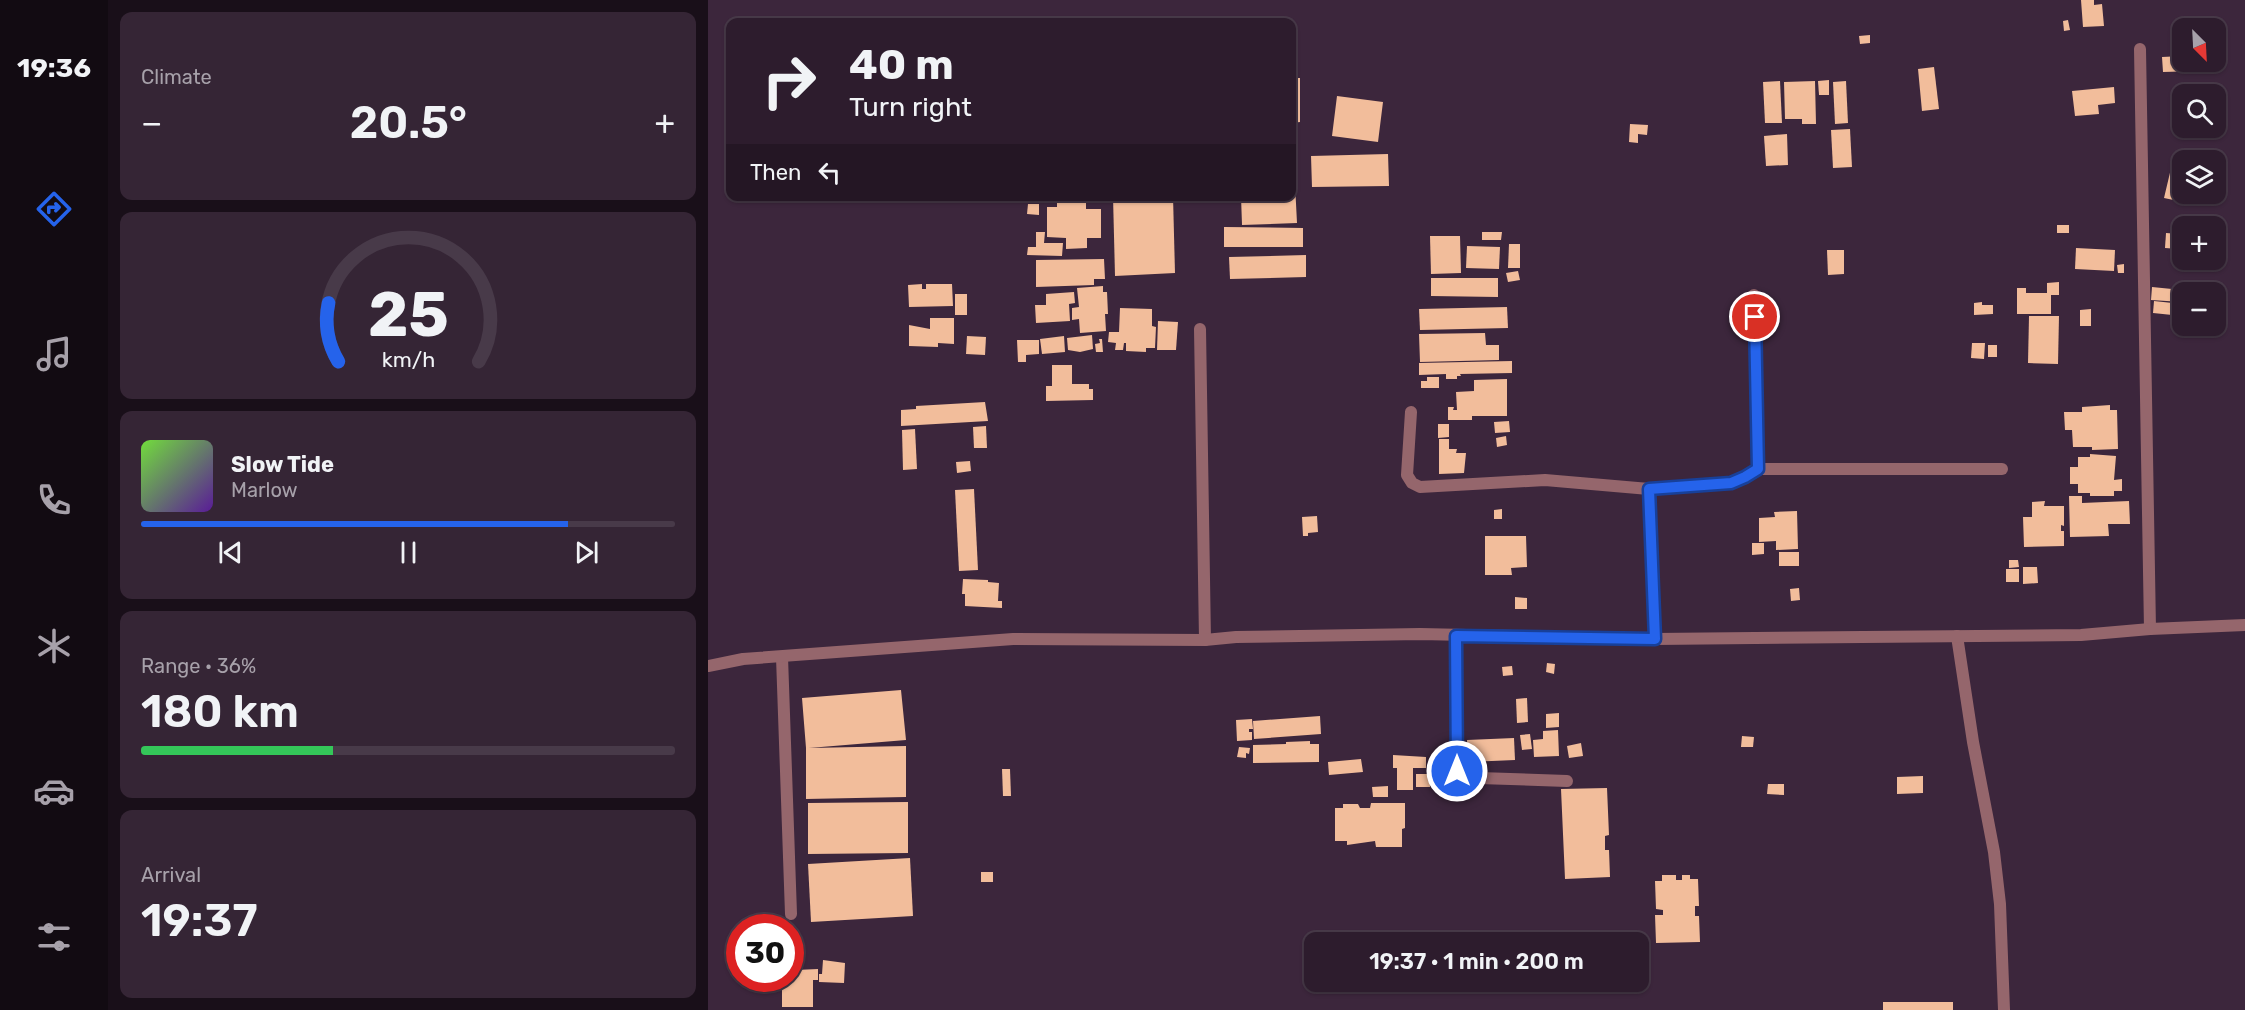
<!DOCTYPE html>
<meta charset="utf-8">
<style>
body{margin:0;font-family:Rubik,sans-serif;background:#352535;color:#f1f3f6;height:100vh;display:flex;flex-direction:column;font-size:22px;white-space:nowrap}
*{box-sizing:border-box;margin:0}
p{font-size:20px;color:#a7a1aa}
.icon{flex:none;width:33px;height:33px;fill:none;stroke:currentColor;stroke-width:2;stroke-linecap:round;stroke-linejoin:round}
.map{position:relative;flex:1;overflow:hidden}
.sheet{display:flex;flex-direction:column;gap:12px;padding:12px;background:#190f19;width:600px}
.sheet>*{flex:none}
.banner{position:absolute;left:18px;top:18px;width:570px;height:183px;border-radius:12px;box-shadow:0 2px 4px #0004,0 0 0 2px #483a49;background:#2d1c2d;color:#f1f3f6;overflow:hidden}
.needle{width:39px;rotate:156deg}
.fabs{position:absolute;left:1464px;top:18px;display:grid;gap:12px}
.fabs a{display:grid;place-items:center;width:54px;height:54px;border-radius:12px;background:#2d1c2d;box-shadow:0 2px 4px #0004,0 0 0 2px #483a49;font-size:30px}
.speed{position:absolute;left:18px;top:914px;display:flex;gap:12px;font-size:30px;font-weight:700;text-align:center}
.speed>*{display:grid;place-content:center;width:78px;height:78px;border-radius:50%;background:#2d1c2d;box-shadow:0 2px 4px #0004,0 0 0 2px #483a49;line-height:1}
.speed .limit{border:9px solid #d22;background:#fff;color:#111}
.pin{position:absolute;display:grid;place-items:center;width:51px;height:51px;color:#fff;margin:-26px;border:3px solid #fff;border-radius:50%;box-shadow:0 2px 6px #0007}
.me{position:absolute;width:66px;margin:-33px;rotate:0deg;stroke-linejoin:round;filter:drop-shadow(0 0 4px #0008)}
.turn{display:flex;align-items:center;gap:21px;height:126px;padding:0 24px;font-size:27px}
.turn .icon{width:78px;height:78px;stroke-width:2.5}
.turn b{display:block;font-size:42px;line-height:51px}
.then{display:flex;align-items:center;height:57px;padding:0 24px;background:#0003;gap:12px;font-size:22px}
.big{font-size:45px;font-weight:600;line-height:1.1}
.sheet .card{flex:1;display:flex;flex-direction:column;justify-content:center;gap:9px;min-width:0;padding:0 21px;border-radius:12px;background:#352535}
.sheet .dial{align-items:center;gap:0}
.dial svg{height:156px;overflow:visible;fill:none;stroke:#483a49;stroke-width:7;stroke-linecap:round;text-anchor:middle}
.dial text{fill:#f1f3f6;stroke:none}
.song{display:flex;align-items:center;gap:18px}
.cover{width:72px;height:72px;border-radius:9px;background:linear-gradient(135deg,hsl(100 70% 55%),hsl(270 70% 35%))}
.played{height:6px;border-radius:3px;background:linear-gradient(90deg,#2563eb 80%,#483a49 80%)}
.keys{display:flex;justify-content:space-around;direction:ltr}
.heat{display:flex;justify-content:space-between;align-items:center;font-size:33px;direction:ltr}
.charge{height:9px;border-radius:4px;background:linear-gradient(90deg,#34c759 36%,#483a49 0)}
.trip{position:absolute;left:596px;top:932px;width:345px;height:60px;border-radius:12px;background:#2d1c2d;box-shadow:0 2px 4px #0004,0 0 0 2px #483a49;font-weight:600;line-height:60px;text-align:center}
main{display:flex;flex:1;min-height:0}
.menu{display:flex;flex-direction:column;width:108px;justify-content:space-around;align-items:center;background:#120b12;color:#a7a1aa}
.menu .icon{width:42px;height:42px}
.menu .on{color:#2563eb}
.menu b{font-size:27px;color:#f1f3f6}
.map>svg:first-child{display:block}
.building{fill:#f2bd9b}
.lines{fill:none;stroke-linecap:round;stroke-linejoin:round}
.minor{stroke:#95666c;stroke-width:12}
.route-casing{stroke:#184099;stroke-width:15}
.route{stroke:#2563eb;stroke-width:10}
</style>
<main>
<nav class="menu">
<b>19:36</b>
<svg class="icon on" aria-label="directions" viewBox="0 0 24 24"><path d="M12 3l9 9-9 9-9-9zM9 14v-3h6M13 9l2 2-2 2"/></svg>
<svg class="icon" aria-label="music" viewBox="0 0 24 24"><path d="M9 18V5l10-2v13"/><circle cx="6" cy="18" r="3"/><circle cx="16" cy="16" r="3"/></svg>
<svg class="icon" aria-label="phone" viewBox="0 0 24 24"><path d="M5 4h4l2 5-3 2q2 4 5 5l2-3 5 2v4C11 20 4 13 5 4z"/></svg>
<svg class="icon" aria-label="climate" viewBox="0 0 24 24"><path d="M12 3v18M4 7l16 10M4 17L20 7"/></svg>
<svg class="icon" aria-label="car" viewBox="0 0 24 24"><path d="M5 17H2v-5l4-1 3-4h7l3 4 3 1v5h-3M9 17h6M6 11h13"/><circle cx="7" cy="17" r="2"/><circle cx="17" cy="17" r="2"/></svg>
<svg class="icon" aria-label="filters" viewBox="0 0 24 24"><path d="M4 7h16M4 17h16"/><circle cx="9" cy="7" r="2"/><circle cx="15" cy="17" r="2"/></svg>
</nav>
<section class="sheet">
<div class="card"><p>Climate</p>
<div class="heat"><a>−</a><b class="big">20.5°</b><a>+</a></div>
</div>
<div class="card dial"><svg viewBox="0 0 100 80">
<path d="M14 69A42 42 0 1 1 86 69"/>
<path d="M14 69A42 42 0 0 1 9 39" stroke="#2563eb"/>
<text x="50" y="56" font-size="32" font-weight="700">25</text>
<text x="50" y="72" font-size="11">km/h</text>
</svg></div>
<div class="card">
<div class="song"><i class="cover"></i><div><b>Slow Tide</b><p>Marlow</p></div></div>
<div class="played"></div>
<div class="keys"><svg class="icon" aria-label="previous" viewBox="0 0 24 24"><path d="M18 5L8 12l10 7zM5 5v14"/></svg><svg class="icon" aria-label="pause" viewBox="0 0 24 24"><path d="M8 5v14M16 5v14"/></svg><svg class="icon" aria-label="next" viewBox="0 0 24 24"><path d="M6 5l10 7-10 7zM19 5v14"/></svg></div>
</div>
<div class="card"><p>Range · 36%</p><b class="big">180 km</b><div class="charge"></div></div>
<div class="card"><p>Arrival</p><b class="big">19:37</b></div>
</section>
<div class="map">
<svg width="1537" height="1010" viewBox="0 0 1537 1010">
<rect width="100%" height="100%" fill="#3c263c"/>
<g class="building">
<path d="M1373 0H1386V5L1394 4 1396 26 1375 27Z"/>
<path d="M1360 20 1362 30 1356 31 1355 21Z"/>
<path d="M1162 35V43L1152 44 1151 36Z"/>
<path d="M1474 56V62H1490V71L1455 72 1454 57Z"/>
<path d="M584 62H590L588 76H584Z"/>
<path d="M1226 67 1231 109 1214 111 1210 69Z"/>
<path d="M584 78H592V122L584 123Z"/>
<path d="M1121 80V95H1111L1110 81Z"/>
<path d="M1072 81 1074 123H1057L1055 82Z"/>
<path d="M1107 81 1108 124H1094V119H1077L1076 82Z"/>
<path d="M1138 81 1140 123 1127 124 1125 82Z"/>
<path d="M1406 87 1407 103 1390 105 1391 114 1367 116 1364 91Z"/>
<path d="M629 96 675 102 670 142 624 136Z"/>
<path d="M922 124 940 125 939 135 930 134V143L921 142Z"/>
<path d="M1142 129 1144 167 1125 168 1123 130Z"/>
<path d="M1079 134 1080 165 1058 166 1056 136Z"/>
<path d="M680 154 681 186 604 187 603 156Z"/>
<path d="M1465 160 1474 162V194H1483L1480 203 1456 198Z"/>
<path d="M587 184 589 223 534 225 533 196H584V185Z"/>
<path d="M405 196H465L467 273 407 276Z"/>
<path d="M349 201 378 202V209H393V238H379V248L358 249V238L339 237V207H349Z"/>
<path d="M320 204H331V215L319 214Z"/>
<rect x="1349" y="225" width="12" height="8"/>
<path d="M516 227 595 228V247H516Z"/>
<path d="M328 232H337L336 243H355L354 256 319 255 320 247H328Z"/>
<path d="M774 232H794L793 240H774Z"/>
<path d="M1458 233 1472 234 1471 249 1457 248Z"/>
<path d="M722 236H752L753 273 723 274Z"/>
<path d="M801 244H812V268H800Z"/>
<path d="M759 246 792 247 791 269 758 268Z"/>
<path d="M1368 248 1407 250 1406 271 1367 269Z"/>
<path d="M1119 250H1136V274L1120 275Z"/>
<path d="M598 255V277L522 279 521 257Z"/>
<path d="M396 259 397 279H386V285L328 287V260Z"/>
<path d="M1416 264V273H1410L1409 265Z"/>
<path d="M810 271 812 280 800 282 798 273Z"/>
<path d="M723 278H790V297L723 296Z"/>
<path d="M1351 282V295H1343V314H1309V288H1318V293H1339V283Z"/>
<path d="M214 284V289H218V284H244L245 306 201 307 200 285Z"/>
<path d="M395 286V292H399L400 314H397L398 331 372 333 371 319 364 320V308L371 307 369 288Z"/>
<path d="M1444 287 1484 291V292H1474V302L1443 300Z"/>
<path d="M366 292 367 303 361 304 362 321 328 323 327 305H338V294Z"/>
<rect x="247" y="294" width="12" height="21"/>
<path d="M1446 301 1474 304V316L1445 313Z"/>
<path d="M1274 302V305H1285V314L1266 315V303Z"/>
<path d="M799 307 800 328 712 330 711 309Z"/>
<path d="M412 308 444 309V326L448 327 447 348H438V352L418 351V343H416L415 350H407L408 343 400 342 401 332H411Z"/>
<path d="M1383 309V326H1372V310Z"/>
<path d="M1321 316H1351L1350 364 1320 363Z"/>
<path d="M222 318H246V344L230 343V347L201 346V325L222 329Z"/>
<path d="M450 321 470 322 468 350H449Z"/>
<path d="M777 333 778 345H791V360L712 362 711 334Z"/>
<path d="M384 335 385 349 372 352 360 350 359 338Z"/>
<path d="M259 336 278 337 277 355 258 354Z"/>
<path d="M356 336 357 352 334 354 332 339Z"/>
<path d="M391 339H394L395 352H388L387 344 392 343Z"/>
<path d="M309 340H331V354L318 355V362H310Z"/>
<path d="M1264 343H1277L1276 359 1263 358Z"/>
<rect x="1280" y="345" width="9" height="12"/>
<path d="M804 361V373L752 374 753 376H749V379H738V374L711 375V363Z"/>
<path d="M344 365H364V384H381V389H385V400L338 401V386H344Z"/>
<path d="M719 377H731V388H713V381H719Z"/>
<path d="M799 379V416H764V420H740V407H746L745 410H749L748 392 766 391V380Z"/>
<path d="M277 402 280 421 193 426V410L208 409V406Z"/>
<path d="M1402 405V410H1409L1410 449 1384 450V447H1365L1364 430H1357L1356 412H1374V407Z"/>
<path d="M801 421 802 432 787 433 786 422Z"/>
<path d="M730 424H741V437L730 438Z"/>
<path d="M278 426 279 448H266L265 427Z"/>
<path d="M207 429 209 469 195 470 194 430Z"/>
<path d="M798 436 799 445 789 447 788 438Z"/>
<path d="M731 439H741V449H749L748 453H758L756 473 731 474Z"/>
<path d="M1382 454 1408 456 1406 480 1414 479V491H1406V496H1382V493H1370V484H1362V467H1370V457H1382Z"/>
<path d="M262 461 263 471 249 473 248 462Z"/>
<path d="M266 489 270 570 251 571 247 490Z"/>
<path d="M1361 496H1374V503L1421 501 1422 524H1400L1401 536 1362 537Z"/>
<path d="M1337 501 1336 506H1356V526L1353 525V531H1356V546L1316 547 1315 517H1324V502Z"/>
<path d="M794 509V519H786V510Z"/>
<path d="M1089 511 1090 549 1068 550V541L1051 542V518L1067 517 1066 512Z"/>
<path d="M609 516 610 532 600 533V536H595L594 517Z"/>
<path d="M777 536H818L819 567 803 568 804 575H777Z"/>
<path d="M1044 543H1056V554L1044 555Z"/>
<rect x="1071" y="552" width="20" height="14"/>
<path d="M1301 560H1310L1311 567 1301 568Z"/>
<path d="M1315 567H1329L1330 583 1315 584Z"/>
<rect x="1298" y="569" width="13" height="13"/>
<path d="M255 579 280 580V582L291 583 290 601H294V608L257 606V594H254Z"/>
<path d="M1091 588 1092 600 1083 601 1082 589Z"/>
<path d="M807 597 819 598V609H807Z"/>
<path d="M839 663 847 664 846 674 838 672Z"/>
<path d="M804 666 805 675 795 676 794 667Z"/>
<path d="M193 690 198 740 101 748 198 746V797L98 799V748L94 698Z"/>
<path d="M819 698 820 722 809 723 808 699Z"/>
<path d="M851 713V727L838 728V714Z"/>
<path d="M612 716 613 734 546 739 545 721Z"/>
<path d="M544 719 545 729H541V732H544V740L529 741 528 720Z"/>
<path d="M850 730 851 756 826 757 825 740 835 739V731Z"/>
<path d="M822 734 824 749 814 750 812 735Z"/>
<path d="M1034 736 1046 737 1045 747H1033Z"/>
<path d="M806 738 807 760 760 762 759 740Z"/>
<path d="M602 741V744H611V762L545 763V745L578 744V742Z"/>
<path d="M873 743 875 756 861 758 859 746Z"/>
<path d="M531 747 542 748 541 754 538 753V758L529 757Z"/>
<path d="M685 755 718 757V768H705V790H689V768H685Z"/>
<path d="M653 759 655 772 621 775 620 762Z"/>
<path d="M294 769H302L303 796H295Z"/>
<rect x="708" y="774" width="14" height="13"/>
<path d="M1215 776V793L1189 794V777Z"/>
<path d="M1060 784H1076V795L1059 794Z"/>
<path d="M680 786V797H665L664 787Z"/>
<path d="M899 788 901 835 897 836V850H901L902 877 857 879 853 789Z"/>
<path d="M200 802V853L100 854V803Z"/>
<path d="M663 803H697V828L694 829V847H668L667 841 639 845V841H627V808H635V804H650L652 808H662Z"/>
<path d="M202 858 205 916 103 922 100 864Z"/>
<rect x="273" y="872" width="12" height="10"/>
<path d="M954 875H968V880H974V875H982V879H990L991 906H987V916H991L992 942 948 943 947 915H955V910L948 909 947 881H954Z"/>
<path d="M115 960 137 963 136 983 111 982V974H114Z"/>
<path d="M110 969V980H105V1007H74V978L81 980 82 973H88V970Z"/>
<rect x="1175" y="1002" width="70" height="8"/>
</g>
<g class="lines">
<g class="minor">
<path d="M1432 49 1442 629"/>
<path d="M492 329 497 640"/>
<path d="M703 412 699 475 704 483 712 487 837 480 941 489 1023 483 1037 478 1050 469 1046 295"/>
<path d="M1050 469H1294"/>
<path d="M941 489 947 639"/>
<path d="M749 636V771L771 778 859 781"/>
<path d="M1249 636 1265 742 1286 852 1292 904 1296 1010"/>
<path d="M74 657 83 914"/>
<path d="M0 666 35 659 305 639 497 640 528 637 712 634 947 639 1373 635 1442 629 1537 625"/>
</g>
</g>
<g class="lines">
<defs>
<path id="route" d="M749 771 748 636 947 639 941 489 1023 483 1037 477 1050 469 1047 317"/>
</defs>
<use href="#route" class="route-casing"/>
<use href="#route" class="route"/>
</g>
</svg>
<div class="fabs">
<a><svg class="needle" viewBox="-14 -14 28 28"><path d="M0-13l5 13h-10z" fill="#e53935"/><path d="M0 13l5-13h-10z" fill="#a7a1aa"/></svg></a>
<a><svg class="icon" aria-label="search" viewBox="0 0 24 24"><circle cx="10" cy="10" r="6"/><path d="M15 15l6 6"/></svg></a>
<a><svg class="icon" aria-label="layers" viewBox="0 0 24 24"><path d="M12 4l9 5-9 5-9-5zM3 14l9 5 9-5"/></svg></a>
<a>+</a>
<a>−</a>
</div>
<div class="speed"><div class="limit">30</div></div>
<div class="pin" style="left:1047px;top:317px;background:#d93025"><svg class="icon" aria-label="arrive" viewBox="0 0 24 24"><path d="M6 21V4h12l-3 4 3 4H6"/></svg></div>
<svg class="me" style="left:749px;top:771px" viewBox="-20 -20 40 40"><circle r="17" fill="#2563eb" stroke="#fff" stroke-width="3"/><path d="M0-11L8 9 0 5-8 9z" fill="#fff"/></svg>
<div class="trip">19:37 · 1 min · 200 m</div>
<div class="banner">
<div class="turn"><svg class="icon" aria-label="right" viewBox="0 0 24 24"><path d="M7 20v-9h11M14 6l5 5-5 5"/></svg><div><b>40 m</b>Turn right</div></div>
<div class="then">Then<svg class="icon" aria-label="left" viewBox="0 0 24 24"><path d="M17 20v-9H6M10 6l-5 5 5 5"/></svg></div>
</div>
</div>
</main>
